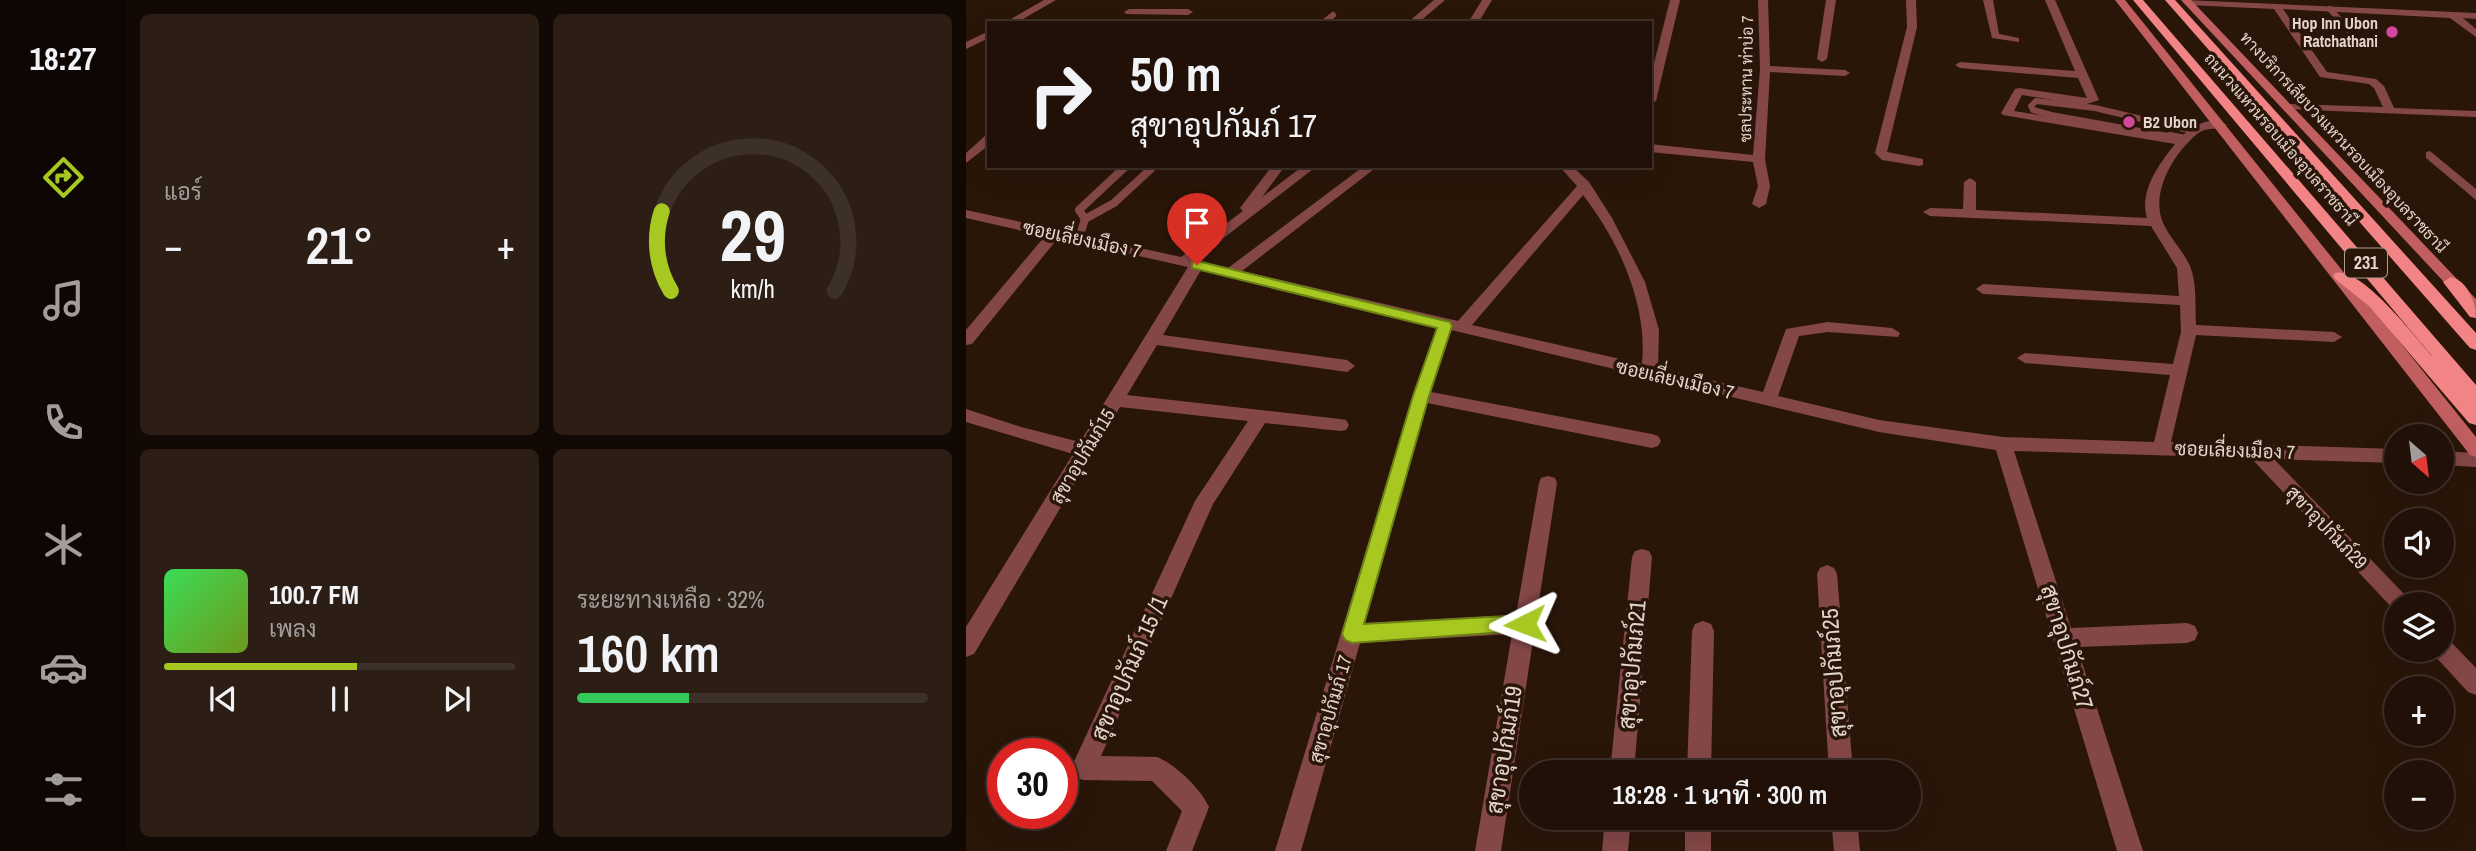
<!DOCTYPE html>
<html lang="th">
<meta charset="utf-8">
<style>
body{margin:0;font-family:"Archivo Narrow",Sarabun,sans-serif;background:#2d1e15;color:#f1f3f6;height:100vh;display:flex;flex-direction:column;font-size:26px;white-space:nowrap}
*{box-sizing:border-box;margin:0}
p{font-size:23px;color:#a29d9b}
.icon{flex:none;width:38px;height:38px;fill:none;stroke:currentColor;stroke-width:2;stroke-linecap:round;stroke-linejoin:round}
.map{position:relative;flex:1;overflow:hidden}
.panel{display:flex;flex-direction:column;gap:14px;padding:14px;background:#120904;width:840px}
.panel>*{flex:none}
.banner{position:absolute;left:21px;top:21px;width:665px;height:147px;border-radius:0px;box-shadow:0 7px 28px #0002,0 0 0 2px #3d3028;background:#201007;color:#f1f3f6;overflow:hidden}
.needle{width:46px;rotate:152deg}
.controls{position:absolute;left:1418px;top:424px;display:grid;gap:14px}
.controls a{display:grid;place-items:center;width:70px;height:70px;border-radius:50%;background:#201007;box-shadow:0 7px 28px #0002,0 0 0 2px #3d3028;font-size:35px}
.speed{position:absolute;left:21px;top:738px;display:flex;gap:14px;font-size:35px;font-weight:700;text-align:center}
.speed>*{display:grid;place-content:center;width:91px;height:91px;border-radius:50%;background:#201007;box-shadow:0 7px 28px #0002,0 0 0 2px #3d3028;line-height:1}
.speed .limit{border:10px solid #d22;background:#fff;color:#111}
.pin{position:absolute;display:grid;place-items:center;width:60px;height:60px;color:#fff;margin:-72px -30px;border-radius:50% 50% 50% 0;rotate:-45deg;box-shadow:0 0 7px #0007}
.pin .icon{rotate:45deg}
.me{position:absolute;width:77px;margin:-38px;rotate:267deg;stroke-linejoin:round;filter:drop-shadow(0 0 5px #0008)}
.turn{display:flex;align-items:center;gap:24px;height:147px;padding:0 28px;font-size:32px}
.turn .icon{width:91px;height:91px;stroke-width:2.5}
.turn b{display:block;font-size:49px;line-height:60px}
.big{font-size:52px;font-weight:600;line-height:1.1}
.panel .widget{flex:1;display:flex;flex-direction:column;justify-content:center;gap:10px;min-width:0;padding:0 24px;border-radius:10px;background:#2d1e15}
.panel .dial{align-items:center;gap:0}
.dial svg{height:182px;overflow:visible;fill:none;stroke:#3d3028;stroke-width:7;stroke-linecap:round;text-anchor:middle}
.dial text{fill:#f1f3f6;stroke:none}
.song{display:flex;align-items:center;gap:21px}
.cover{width:84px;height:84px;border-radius:10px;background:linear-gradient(135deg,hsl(130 70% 55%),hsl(80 70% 35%))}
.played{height:7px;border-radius:4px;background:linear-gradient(90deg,#a6c821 55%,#3d3028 55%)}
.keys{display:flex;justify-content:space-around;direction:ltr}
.heat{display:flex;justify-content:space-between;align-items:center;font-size:38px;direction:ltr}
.charge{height:10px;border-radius:5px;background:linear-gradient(90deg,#34c759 32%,#3d3028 0)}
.panel .tiles{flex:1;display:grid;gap:14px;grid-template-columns:repeat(2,1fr)}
.trip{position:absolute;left:553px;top:760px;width:402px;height:70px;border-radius:35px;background:#201007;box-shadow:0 7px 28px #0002,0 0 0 2px #3d3028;font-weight:600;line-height:70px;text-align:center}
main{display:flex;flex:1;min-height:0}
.dock{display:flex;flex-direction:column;width:126px;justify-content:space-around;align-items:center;background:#0d0603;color:#a29d9b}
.dock .icon{width:49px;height:49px}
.dock .selected{color:#a6c821}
.dock b{font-size:32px;color:#f1f3f6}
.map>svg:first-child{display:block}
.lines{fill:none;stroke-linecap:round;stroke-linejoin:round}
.service-far1{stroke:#844747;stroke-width:6}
.service{stroke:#844747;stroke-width:8}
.minor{fill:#844747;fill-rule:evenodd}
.secondary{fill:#c05e60;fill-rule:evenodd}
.trunk{fill:#f28485;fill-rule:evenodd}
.route{fill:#a6c821;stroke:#6c8215;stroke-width:2}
.hotel-dot{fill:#d1479c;stroke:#2a1609;stroke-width:2.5}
.labels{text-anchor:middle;stroke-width:7;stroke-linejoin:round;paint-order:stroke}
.far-poi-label{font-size:16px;font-weight:bold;fill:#e3d4cc;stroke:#2a1609;text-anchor:end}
.far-street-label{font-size:16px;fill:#e3d4cc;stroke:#2a1609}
.shield{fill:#2a1609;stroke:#ac9b92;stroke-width:2}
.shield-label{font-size:18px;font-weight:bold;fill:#e3d4cc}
.street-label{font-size:19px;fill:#e3d4cc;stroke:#2a1609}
.near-street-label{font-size:23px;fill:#e3d4cc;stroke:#2a1609}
</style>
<main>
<nav class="dock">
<b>18:27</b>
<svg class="icon selected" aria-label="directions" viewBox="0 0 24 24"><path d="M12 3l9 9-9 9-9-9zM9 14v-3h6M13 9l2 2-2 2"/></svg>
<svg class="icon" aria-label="music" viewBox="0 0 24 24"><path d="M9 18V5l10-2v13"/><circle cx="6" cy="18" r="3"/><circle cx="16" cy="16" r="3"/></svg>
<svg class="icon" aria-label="phone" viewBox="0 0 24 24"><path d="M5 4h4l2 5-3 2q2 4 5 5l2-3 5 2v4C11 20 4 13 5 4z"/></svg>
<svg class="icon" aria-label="climate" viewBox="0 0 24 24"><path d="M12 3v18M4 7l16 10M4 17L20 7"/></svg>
<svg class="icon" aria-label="car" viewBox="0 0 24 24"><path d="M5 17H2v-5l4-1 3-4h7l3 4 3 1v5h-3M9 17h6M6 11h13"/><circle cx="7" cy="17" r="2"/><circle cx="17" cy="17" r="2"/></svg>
<svg class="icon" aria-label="filters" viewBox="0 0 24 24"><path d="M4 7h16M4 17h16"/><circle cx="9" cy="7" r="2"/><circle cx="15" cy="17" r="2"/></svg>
</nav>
<section class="panel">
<div class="tiles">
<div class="widget"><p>แอร์</p>
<div class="heat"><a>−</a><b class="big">21°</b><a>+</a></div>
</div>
<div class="widget dial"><svg viewBox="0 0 100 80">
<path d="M14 69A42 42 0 1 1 86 69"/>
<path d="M14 69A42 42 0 0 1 10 34" stroke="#a6c821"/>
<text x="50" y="56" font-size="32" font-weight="700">29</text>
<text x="50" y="72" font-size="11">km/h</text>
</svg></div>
<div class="widget">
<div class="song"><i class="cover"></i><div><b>100.7 FM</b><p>เพลง</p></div></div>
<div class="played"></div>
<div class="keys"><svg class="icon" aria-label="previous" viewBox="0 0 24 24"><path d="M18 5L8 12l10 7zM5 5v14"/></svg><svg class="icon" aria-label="pause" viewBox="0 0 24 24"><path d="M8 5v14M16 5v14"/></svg><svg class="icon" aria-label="next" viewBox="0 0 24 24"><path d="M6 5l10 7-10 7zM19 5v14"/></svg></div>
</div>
<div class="widget"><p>ระยะทางเหลือ · 32%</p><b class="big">160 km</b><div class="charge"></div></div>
</div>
</section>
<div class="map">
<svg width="1510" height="851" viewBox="0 0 1510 851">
<rect width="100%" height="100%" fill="#2a1609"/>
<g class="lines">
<g class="service-far1">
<path d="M1364 9 1393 42"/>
<path d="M357 23 367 15"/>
<path d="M1213 138 1085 115 1067 110 1065 106 1070 101 1129 108 1226 131"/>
</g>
<g class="service">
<path d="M1204 136 1219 139"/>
<path d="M119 219 113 210 160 166"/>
<path d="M113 238 119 219 148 203 188 166"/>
</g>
<g class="minor">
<path d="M78 0H90L50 23H38Z"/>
<path d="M468 0H479L452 23H441Z"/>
<path d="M516 0H526L512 23H502Z"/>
<path d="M704 0H714L690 101 684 104V79Z"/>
<path d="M792 0H802L804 66 879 70 884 73 879 76 804 72 799 159 804 186 800 204 793 208 786 204 792 186 787 162 684 152V144L787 155 794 69Z"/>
<path d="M860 0H870L861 59 856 62 851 59Z"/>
<path d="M940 0H950L951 27 921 152 957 159V165L953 166 916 160 909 153 941 27Z"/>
<path d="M1017 0H1027L1033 34 1053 38V42L1026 38Z"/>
<path d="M1079 0H1089L1133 100 1118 105 1056 95 1048 111 1214 138C1226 126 1245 114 1261 125 1252 131 1241 126 1231 134 1207 154 1183 194 1198 225 1205 239 1217 251 1224 266 1231 282 1229 307 1230 325L1368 332 1376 337 1368 342 1230 335 1205 442 1430 449V463L1308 459 1441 597 1444 604H1430V612L1285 458 1048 451 1105 628 1221 623 1229 626 1232 633 1229 640 1221 643 1111 647 1177 851H1151L1030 450 913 432 485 330 465 392 686 434 692 436 695 441 692 446 686 448 461 403 399 623 550 615 573 483 575 478 582 476 589 478 591 483 535 851H509L546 634 394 643 335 851H309L447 396 471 327 235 270 197 335 381 360 389 366 381 372 191 345 161 395 374 419 380 420 383 425 380 430 374 431 299 423 247 504 135 756 191 757C209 764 235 789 243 807L226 851H200L216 811 186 781 117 780 108 777 105 768 229 501 282 421 154 407 8 654 0 657V627L107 454 0 422V409L55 427 114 442 222 267 92 238 6 344 0 345V330L79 236 0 218V210L215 257 277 211 274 208 306 166H319L296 197 337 166H351L229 260 262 268 398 166H412L276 271 492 321 611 186 593 166H606L623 182 646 218 679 282 693 330 692 368 797 392 820 329 862 322 926 328 934 333 932 337 862 332 833 336 812 396 913 420 1037 437 1188 442 1204 375 1059 363 1051 358 1059 353 1207 364 1215 332 1214 305 1017 294 1010 289 1017 284 1213 296 1211 268 1185 226 964 216 957 212 964 208 997 209 998 182 1004 178 1010 182V210L1181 218C1173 191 1193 164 1209 144L1037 115 1035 113 1049 89 1053 88 1121 98 1112 78 994 68 989 65 994 62 1109 71ZM617 195C653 241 682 305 676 364L506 325Z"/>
<path d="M1219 0 1510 13V19L1497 18 1510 29V37L1484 18 1317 9 1361 72 1410 79 1418 86 1428 108 1510 111V117L1319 109V105L1323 104 1417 107 1408 88 1403 84 1354 77 1308 9 1222 5 1217 2Z"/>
<path d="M163 9H222L227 12 222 15 160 14 158 12Z"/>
<path d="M23 31V38L0 49V42Z"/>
<path d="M19 136H23V145L0 163V153Z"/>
<path d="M1464 151 1510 189V200L1460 158V152Z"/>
<path d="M1475 451 1510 453V467L1475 465Z"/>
<path d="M676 549 683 551 686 557 668 772H644L666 557 669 551Z"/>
<path d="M861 565 868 568 871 574 887 772H863L851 574 854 568Z"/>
<path d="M737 621 745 624 748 631 745 772H721L726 631 729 624Z"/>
<path d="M1475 637 1483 640 1510 668V695L1502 692 1467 654 1465 649H1475Z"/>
<path d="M639 817H665L662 851H636Z"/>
<rect x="719" y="817" width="26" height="34"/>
<path d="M865 817H891L894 851H868Z"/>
</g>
<g class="secondary">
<path d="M1149 0H1159L1510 437V457L1504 455Z"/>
<path d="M1215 0H1225L1510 299V313L1505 311Z"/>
</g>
<g class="trunk">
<path d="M1167 0H1177L1510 385V425L1503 423 1403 306 1369 279 1367 276 1369 273C1395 266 1449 337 1466 356Z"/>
<path d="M1199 0H1209L1510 333V350L1504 348Z"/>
<path d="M1485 277C1502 281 1510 303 1510 318L1504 317 1477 282Z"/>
</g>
</g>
<path class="route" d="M231 261 484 322 486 326 463 396 398 624 559 615 566 618 569 624 566 630 386 643 379 640 376 634 447 396 471 328 226 268V262Z"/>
<g class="hotel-dot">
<circle cx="1426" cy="32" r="7"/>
<circle cx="1163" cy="122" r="7"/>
</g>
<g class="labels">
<g class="far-poi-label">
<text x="1412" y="29">Hop Inn Ubon<tspan x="1412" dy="18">Ratchathani</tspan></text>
<text x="1177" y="128" text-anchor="start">B2 Ubon</text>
</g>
<g class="far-street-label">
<text transform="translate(780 79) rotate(-89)" y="6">ชลประทาน ท่าบ่อ 7</text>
<text transform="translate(1315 139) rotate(49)" y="6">ถนนวงแหวนรอบเมืองอุบลราชธานี</text>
<text transform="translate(1378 142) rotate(47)" y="6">ทางบริการเลียบวงแหวนรอบเมืองอุบลราชธานี</text>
</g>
<rect class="shield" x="1379" y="248.5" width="42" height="29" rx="5"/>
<g class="shield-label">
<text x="1400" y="269">231</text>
</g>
<g class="street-label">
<text transform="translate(116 239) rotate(12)" y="7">ซอยเลี่ยงเมือง 7</text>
<text transform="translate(709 379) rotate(13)" y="7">ซอยเลี่ยงเมือง 7</text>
<text transform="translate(1269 450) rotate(2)" y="7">ซอยเลี่ยงเมือง 7</text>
<text transform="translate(116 456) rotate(-59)" y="7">สุขาอุปกัมภ์15</text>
<text transform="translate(1361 527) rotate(46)" y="7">สุขาอุปกัมภ์29</text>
<text transform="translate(364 709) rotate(-74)" y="7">สุขาอุปกัมภ์ 17</text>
</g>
<g class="near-street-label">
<text transform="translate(1101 647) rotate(73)" y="8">สุขาอุปกัมภ์27</text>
<text transform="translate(666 665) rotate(-85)" y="8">สุขาอุปกัมภ์21</text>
<text transform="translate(163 668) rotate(-66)" y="8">สุขาอุปกัมภ์ 15 /1</text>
<text transform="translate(868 673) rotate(-94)" y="8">สุขาอุปกัมภ์25</text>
<text transform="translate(538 750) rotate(-81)" y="8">สุขาอุปกัมภ์19</text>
</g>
</g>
</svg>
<div class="controls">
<a><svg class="needle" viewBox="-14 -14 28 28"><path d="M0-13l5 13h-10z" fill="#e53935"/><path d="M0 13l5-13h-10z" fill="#a29d9b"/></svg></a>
<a><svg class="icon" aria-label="sound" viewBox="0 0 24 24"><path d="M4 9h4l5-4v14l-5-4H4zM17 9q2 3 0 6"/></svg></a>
<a><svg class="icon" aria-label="layers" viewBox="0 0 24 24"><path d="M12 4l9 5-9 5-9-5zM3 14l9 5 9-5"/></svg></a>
<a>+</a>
<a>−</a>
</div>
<div class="speed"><div class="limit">30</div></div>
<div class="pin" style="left:231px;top:265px;background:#d93025"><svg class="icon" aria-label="arrive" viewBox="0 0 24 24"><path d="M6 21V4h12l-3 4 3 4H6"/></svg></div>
<svg class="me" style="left:559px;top:624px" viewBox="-20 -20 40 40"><path d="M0-17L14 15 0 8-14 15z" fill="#a6c821" stroke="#fff" stroke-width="4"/></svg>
<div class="trip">18:28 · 1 นาที · 300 m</div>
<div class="banner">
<div class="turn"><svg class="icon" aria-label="right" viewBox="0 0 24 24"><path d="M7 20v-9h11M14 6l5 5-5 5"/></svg><div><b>50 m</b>สุขาอุปกัมภ์ 17</div></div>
</div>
</div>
</main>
